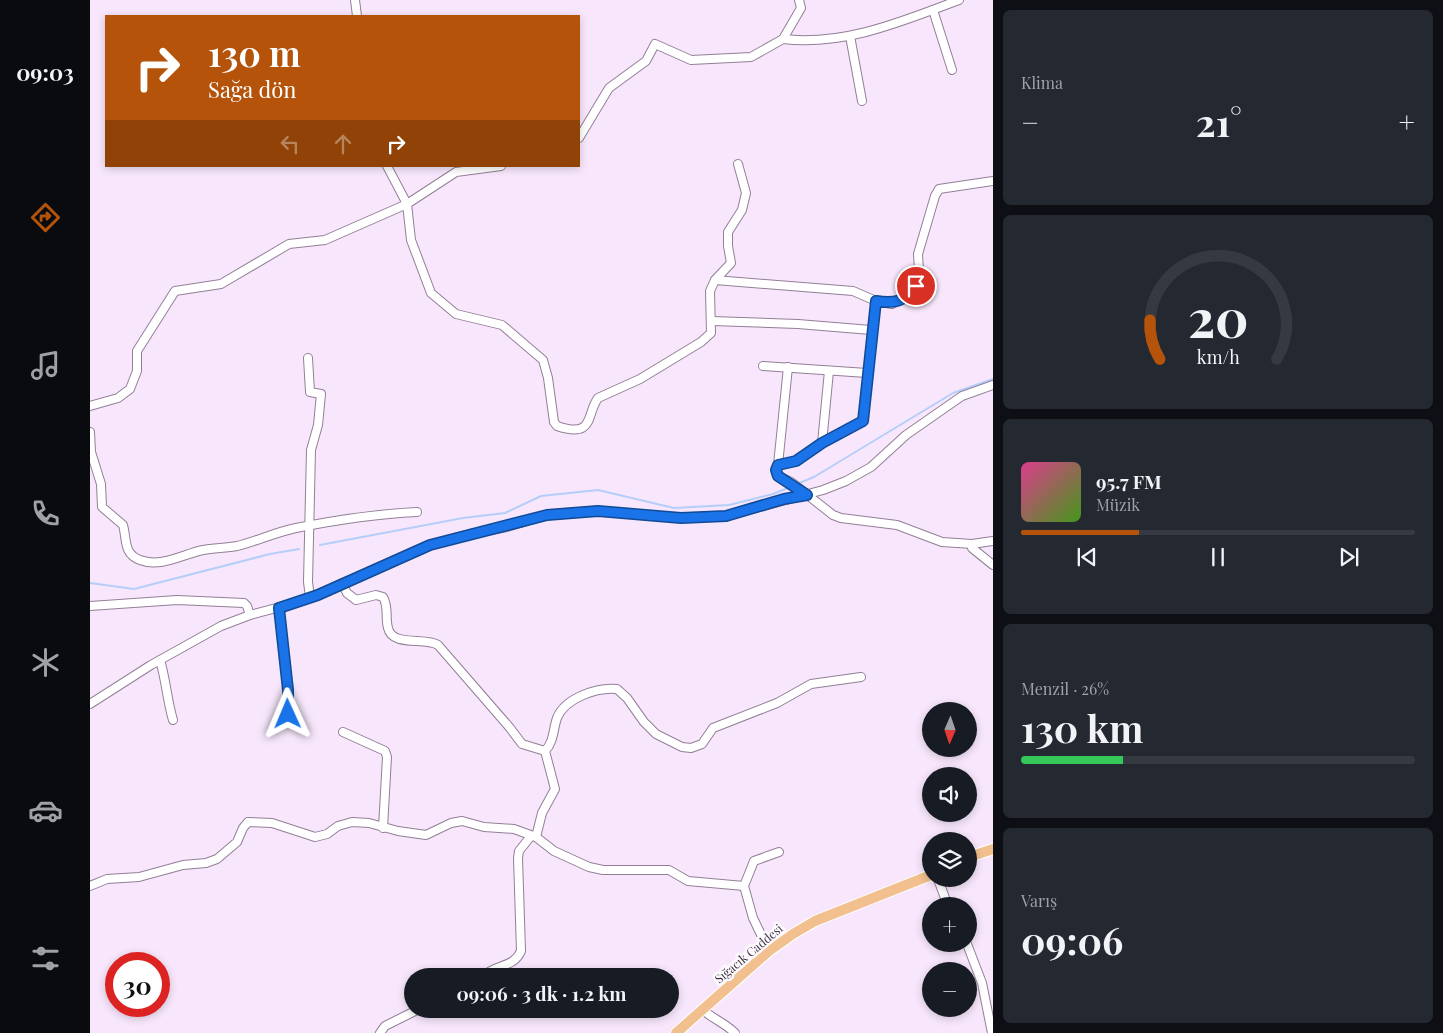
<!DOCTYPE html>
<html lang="tr">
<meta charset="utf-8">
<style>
body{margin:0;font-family:"Playfair Display",serif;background:#242831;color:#f1f3f6;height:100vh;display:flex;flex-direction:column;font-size:19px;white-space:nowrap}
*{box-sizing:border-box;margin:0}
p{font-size:16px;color:#9ea1a6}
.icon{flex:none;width:28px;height:28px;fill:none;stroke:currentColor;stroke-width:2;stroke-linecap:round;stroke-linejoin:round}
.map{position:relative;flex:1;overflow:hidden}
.drawer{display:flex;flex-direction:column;gap:10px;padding:10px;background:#0d0f14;width:450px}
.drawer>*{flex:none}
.banner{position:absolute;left:15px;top:15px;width:475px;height:152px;border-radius:0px;box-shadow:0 2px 8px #0003;background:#b45309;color:#fff;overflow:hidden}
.needle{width:32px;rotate:182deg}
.fabs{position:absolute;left:832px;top:702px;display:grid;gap:10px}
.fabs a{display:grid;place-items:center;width:55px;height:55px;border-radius:50%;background:#171b24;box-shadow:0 2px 8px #0003;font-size:25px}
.speed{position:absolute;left:15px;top:952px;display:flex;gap:10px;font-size:25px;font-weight:700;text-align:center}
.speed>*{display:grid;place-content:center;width:65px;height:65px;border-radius:50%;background:#171b24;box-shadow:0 2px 8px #0003;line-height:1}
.speed .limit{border:8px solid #d22;background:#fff;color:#111}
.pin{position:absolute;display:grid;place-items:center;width:42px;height:42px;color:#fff;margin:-21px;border:2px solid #fff;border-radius:50%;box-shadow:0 1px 5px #0007}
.me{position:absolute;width:55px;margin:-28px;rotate:359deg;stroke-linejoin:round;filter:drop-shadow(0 0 4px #0008)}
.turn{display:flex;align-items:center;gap:18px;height:105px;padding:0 20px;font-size:22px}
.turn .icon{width:65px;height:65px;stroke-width:2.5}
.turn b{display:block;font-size:35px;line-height:42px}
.lanes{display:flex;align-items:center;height:48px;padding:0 20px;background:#0003;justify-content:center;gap:25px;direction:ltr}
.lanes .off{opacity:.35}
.big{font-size:38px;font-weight:700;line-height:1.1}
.drawer .card{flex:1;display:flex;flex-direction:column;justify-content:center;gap:8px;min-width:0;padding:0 18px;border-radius:8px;background:#242831}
.drawer .dial{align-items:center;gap:0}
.dial svg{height:130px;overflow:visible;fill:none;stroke:#363941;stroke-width:7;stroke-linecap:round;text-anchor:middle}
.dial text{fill:#f1f3f6;stroke:none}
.song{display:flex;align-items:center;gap:15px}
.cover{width:60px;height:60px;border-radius:8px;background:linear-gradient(135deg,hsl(330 70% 55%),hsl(100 70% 35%))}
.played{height:5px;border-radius:2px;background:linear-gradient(90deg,#b45309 30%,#363941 30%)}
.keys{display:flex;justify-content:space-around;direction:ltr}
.heat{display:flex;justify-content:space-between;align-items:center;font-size:28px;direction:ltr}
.charge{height:8px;border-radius:4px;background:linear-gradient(90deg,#34c759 26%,#363941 0)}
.trip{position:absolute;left:314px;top:968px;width:275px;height:50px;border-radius:25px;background:#171b24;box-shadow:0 2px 8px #0003;font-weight:700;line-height:50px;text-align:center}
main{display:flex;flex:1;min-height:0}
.tab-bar{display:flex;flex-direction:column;width:90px;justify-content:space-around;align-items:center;background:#090b0e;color:#9ea1a6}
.tab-bar .icon{width:35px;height:35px}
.tab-bar .on{color:#b45309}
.tab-bar b{font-size:22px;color:#f1f3f6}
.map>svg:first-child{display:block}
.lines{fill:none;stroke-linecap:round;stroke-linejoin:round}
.stream{stroke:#b5cef9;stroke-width:2}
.minor-casing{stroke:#927f96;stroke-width:10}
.major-casing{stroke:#fff;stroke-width:12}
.minor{stroke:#fff;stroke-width:8}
.major{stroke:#f2c08e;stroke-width:10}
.route-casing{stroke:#114b97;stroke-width:12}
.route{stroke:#1a73e8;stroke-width:9}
.labels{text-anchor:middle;stroke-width:5;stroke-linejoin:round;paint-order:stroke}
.street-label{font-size:12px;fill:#3b333c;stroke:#fefaff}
</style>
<main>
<nav class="tab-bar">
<b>09:03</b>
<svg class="icon on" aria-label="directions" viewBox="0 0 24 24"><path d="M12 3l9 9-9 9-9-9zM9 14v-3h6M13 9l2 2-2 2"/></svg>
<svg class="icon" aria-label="music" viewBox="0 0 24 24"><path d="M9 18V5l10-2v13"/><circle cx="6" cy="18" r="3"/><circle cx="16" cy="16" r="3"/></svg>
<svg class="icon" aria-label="phone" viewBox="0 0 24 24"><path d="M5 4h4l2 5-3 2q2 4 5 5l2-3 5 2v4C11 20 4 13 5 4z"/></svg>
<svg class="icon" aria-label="climate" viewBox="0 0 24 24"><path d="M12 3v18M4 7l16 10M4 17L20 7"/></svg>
<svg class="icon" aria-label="car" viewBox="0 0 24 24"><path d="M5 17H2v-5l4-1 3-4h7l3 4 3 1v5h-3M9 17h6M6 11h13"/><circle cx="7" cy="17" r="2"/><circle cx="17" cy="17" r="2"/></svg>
<svg class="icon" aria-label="filters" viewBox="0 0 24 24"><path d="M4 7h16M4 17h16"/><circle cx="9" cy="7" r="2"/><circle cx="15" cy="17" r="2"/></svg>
</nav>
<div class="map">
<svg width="903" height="1033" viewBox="0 0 903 1033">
<rect width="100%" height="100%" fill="#f8e7fc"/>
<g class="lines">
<g class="stream">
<path d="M707 484 724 477 863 393 903 379"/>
<path d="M230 545 373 518 415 513 451 496 508 490 584 508 639 505 683 494 703 486"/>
<path d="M0 583 44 589 180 554 209 549"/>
</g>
<defs>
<g id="minor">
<path d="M265 0 267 16"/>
<path d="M843 10 862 70"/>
<path d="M760 36 772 101"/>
<path d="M693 39C755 46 813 21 869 0"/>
<path d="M489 138 519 88 556 61 565 44 601 60 661 57 693 39 711 8 709 0"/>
<path d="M297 166 317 204 321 240 341 293 366 314 412 325 453 360 458 378 464 422 467 426C505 439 496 414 508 398L550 379 611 342 621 333 620 291 625 280 763 291 786 301 802 304 819 295 826 286 829 271 828 254 845 196 849 189 903 181"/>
<path d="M625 280 641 263 638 246V232L652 210 656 193 648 164"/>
<path d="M622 321 708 324 781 330"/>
<path d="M218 358 220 392 231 394 228 425 221 450 218 582 220 597"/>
<path d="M673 366 777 373"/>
<path d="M698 367 688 465 686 470 688 476 701 482 743 515 751 518 807 525 852 542 882 544 903 541"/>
<path d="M0 406 28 398 40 389 47 371V351L85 291 131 284 199 244 235 240 317 204 366 172 411 166"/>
<path d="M0 432 1 452 11 484 12 507 33 525C37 539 33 554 50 560 71 568 93 554 113 550 124 548 136 548 147 546 167 541 186 532 206 528 246 520 286 514 327 512"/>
<path d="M732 443 739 371"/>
<path d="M688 465 706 461 732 443 773 421 786 301"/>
<path d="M882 544V548L903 565"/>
<path d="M252 583 257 593 266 600 286 595 293 597C299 607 295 617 298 628 302 647 335 637 348 645L420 728 432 744 455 751"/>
<path d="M0 606 87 600 154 603 157 606 160 615"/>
<path d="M189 608 198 690V714"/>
<path d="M70 660C76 680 77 700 83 720"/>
<path d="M0 704 61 665 131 626 160 615 209 602 340 545 380 534 417 527 457 515 490 512 508 511 591 518 636 516 733 490 756 481 781 467 816 435 872 396 903 385"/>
<path d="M253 732 295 751 297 757 293 828"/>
<path d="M446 837 452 813 465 789 455 751C464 742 463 729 467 718 475 698 507 687 527 689L537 698 554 722 566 734 592 747 601 748 612 744 623 728 687 703 721 684 771 677"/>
<path d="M848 879 858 906"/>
<path d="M0 886 17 879 49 877 93 865 116 863 127 859 147 842 153 828 158 822 182 823 225 837 237 834 248 826 262 822 279 823 308 831 336 835 361 823 372 821 394 827 424 829 446 837 464 851 499 867 513 870H579L598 881 654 886"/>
<path d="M877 944 892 983 902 1033"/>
<path d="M679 951 663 918 654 886 664 861 689 852"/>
<path d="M394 976C405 964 424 968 431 951L428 858 429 851 441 836"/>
<path d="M613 1010C623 1019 635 1023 645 1033"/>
<path d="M290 1033 295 1026 329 1009"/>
</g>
<g id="major">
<path d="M879 857 903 849"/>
<path d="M586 1033 679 951 703 934 725 921 841 875"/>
</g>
</defs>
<use href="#minor" class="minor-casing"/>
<use href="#major" class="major-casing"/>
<use href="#minor" class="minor"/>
<use href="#major" class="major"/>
</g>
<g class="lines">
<defs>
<path id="route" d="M198 714V690L189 608 228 595 340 545 457 515 508 511 591 518 636 516 694 499 717 495 688 476 686 470 688 465 706 461 732 443 773 421 786 301C804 304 814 302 826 286"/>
</defs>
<use href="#route" class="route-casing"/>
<use href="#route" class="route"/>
</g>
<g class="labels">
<g class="street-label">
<text transform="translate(659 954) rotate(-40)" y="4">Sığacık Caddesi</text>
</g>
</g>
</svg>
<div class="fabs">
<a><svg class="needle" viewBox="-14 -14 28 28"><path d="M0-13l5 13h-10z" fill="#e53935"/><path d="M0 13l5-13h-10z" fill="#9ea1a6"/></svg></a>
<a><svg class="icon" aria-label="sound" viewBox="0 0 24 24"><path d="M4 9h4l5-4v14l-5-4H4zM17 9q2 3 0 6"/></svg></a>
<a><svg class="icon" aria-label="layers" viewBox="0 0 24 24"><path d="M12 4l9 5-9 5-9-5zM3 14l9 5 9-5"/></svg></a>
<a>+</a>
<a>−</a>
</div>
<div class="speed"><div class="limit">30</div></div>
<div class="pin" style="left:826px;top:286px;background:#d93025"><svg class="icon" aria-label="arrive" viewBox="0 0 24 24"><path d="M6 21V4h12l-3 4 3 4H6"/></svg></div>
<svg class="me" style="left:198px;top:714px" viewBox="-20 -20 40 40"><path d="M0-17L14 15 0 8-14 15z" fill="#1a73e8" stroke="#fff" stroke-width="4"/></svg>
<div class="trip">09:06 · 3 dk · 1.2 km</div>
<div class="banner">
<div class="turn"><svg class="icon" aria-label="right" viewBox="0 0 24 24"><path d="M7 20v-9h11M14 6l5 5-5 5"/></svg><div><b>130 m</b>Sağa dön</div></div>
<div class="lanes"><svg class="icon off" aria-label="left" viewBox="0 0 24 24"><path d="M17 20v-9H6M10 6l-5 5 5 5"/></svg><svg class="icon off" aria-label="ahead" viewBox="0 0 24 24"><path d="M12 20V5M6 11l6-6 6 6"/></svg><svg class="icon" aria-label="right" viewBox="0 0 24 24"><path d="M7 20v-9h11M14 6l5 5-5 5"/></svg></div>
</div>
</div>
<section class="drawer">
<div class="card"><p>Klima</p>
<div class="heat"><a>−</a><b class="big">21°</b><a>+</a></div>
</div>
<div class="card dial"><svg viewBox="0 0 100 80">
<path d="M14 69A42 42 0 1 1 86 69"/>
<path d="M14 69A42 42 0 0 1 8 45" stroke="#b45309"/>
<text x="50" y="56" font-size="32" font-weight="700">20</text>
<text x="50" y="72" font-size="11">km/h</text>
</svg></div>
<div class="card">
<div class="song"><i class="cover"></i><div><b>95.7 FM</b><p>Müzik</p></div></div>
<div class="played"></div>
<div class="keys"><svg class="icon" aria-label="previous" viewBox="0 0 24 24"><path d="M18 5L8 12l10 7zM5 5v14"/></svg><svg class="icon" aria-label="pause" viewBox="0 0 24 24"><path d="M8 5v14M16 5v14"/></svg><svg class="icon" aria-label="next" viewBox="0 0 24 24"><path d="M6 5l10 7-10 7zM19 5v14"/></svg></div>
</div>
<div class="card"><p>Menzil · 26%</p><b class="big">130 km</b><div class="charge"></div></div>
<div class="card"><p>Varış</p><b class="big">09:06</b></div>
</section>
</main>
